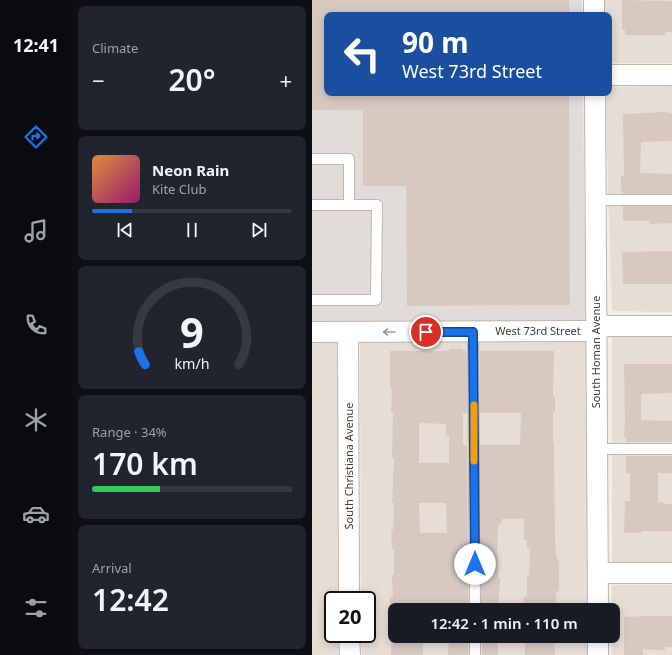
<!DOCTYPE html>
<meta charset="utf-8">
<style>
body{margin:0;font-family:"Noto Sans",sans-serif;background:#20242c;color:#f1f3f6;height:100vh;display:flex;flex-direction:column;font-size:15px;white-space:nowrap}
*{box-sizing:border-box;margin:0}
p{font-size:13px;color:#9ea1a6}
.icon{flex:none;width:22px;height:22px;fill:none;stroke:currentColor;stroke-width:2;stroke-linecap:round;stroke-linejoin:round}
.map{position:relative;flex:1;overflow:hidden}
.sheet{display:flex;flex-direction:column;gap:6px;padding:6px;background:#0d0f14;width:240px}
.sheet>*{flex:none}
.hud{position:absolute;left:12px;top:12px;width:288px;height:84px;border-radius:8px;box-shadow:0 2px 10px #0003;background:#1a4fa0;color:#fff;overflow:hidden}
.speed{position:absolute;left:12px;top:591px;display:flex;gap:8px;font-size:20px;font-weight:700;text-align:center}
.speed>*{display:grid;place-content:center;width:52px;height:52px;border-radius:50%;background:#171b24;box-shadow:0 2px 10px #0003;line-height:1}
.speed .limit{border:2px solid #111;border-radius:6px;background:#fff;color:#111}
.pin{position:absolute;display:grid;place-items:center;width:34px;height:34px;color:#fff;margin:-17px;border:2px solid #fff;border-radius:50%;box-shadow:0 1px 4px #0007}
.me{position:absolute;width:44px;margin:-22px;rotate:0deg;stroke-linejoin:round;filter:drop-shadow(0 0 3px #0008)}
.turn{display:flex;align-items:center;gap:14px;height:84px;padding:0 12px;font-size:18px}
.turn .icon{width:52px;height:52px;stroke-width:2.5}
.turn b{display:block;font-size:28px;line-height:34px}
.big{font-size:30px;font-weight:600;line-height:1.1}
.sheet .card{flex:1;display:flex;flex-direction:column;justify-content:center;gap:6px;min-width:0;padding:0 14px;border-radius:8px;background:#20242c}
.sheet .dial{align-items:center;gap:0}
.dial svg{height:104px;overflow:visible;fill:none;stroke:#363941;stroke-width:7;stroke-linecap:round;text-anchor:middle}
.dial text{fill:#f1f3f6;stroke:none}
.song{display:flex;align-items:center;gap:12px}
.cover{width:48px;height:48px;border-radius:6px;background:linear-gradient(135deg,hsl(30 70% 55%),hsl(320 70% 35%))}
.played{height:4px;border-radius:2px;background:linear-gradient(90deg,#1a73e8 20%,#363941 20%)}
.keys{display:flex;justify-content:space-around;direction:ltr}
.heat{display:flex;justify-content:space-between;align-items:center;font-size:22px;direction:ltr}
.charge{height:6px;border-radius:3px;background:linear-gradient(90deg,#34c759 34%,#363941 0)}
.trip{position:absolute;left:76px;top:603px;width:232px;height:40px;border-radius:8px;background:#171b24;box-shadow:0 2px 10px #0003;font-weight:600;line-height:40px;text-align:center}
main{display:flex;flex:1;min-height:0}
.tab-bar{display:flex;flex-direction:column;width:72px;justify-content:space-around;align-items:center;background:#090b0e;color:#9ea1a6}
.tab-bar .icon{width:28px;height:28px}
.tab-bar .selected{color:#1a73e8}
.tab-bar b{font-size:18px;color:#f1f3f6}
.map>svg:first-child{display:block}
.residential{fill:#e6ddd5}
.industrial{fill:#e2dcd8}
.building{fill:#d7c9c0;fill-rule:evenodd}
.lines{fill:none;stroke-linecap:round;stroke-linejoin:round}
.service-casing{stroke:#c1b5ad;stroke-width:12}
.minor-casing{stroke:#c1b5ad;stroke-width:22}
.service{stroke:#fff;stroke-width:10}
.minor{stroke:#fff;stroke-width:20}
.oneway{stroke:#a29e9a}
.route-casing{stroke:#114b97;stroke-width:10}
.route{stroke:#1a73e8;stroke-width:7}
.slow{stroke:#f59e0b;stroke-width:7}
.labels{text-anchor:middle;stroke-width:3.5;stroke-linejoin:round;paint-order:stroke}
.street-label{font-size:11px;fill:#453c36;stroke:#fff}
</style>
<main>
<nav class="tab-bar">
<b>12:41</b>
<svg class="icon selected" aria-label="directions" viewBox="0 0 24 24"><path d="M12 3l9 9-9 9-9-9zM9 14v-3h6M13 9l2 2-2 2"/></svg>
<svg class="icon" aria-label="music" viewBox="0 0 24 24"><path d="M9 18V5l10-2v13"/><circle cx="6" cy="18" r="3"/><circle cx="16" cy="16" r="3"/></svg>
<svg class="icon" aria-label="phone" viewBox="0 0 24 24"><path d="M5 4h4l2 5-3 2q2 4 5 5l2-3 5 2v4C11 20 4 13 5 4z"/></svg>
<svg class="icon" aria-label="climate" viewBox="0 0 24 24"><path d="M12 3v18M4 7l16 10M4 17L20 7"/></svg>
<svg class="icon" aria-label="car" viewBox="0 0 24 24"><path d="M5 17H2v-5l4-1 3-4h7l3 4 3 1v5h-3M9 17h6M6 11h13"/><circle cx="7" cy="17" r="2"/><circle cx="17" cy="17" r="2"/></svg>
<svg class="icon" aria-label="filters" viewBox="0 0 24 24"><path d="M4 7h16M4 17h16"/><circle cx="9" cy="7" r="2"/><circle cx="15" cy="17" r="2"/></svg>
</nav>
<section class="sheet">
<div class="card"><p>Climate</p>
<div class="heat"><a>−</a><b class="big">20°</b><a>+</a></div>
</div>
<div class="card">
<div class="song"><i class="cover"></i><div><b>Neon Rain</b><p>Kite Club</p></div></div>
<div class="played"></div>
<div class="keys"><svg class="icon" aria-label="previous" viewBox="0 0 24 24"><path d="M18 5L8 12l10 7zM5 5v14"/></svg><svg class="icon" aria-label="pause" viewBox="0 0 24 24"><path d="M8 5v14M16 5v14"/></svg><svg class="icon" aria-label="next" viewBox="0 0 24 24"><path d="M6 5l10 7-10 7zM19 5v14"/></svg></div>
</div>
<div class="card dial"><svg viewBox="0 0 100 80">
<path d="M14 69A42 42 0 1 1 86 69"/>
<path d="M14 69A42 42 0 0 1 9 59" stroke="#1a73e8"/>
<text x="50" y="56" font-size="32" font-weight="700">9</text>
<text x="50" y="72" font-size="11">km/h</text>
</svg></div>
<div class="card"><p>Range · 34%</p><b class="big">170 km</b><div class="charge"></div></div>
<div class="card"><p>Arrival</p><b class="big">12:42</b></div>
</section>
<div class="map">
<svg width="360" height="655" viewBox="0 0 360 655">
<rect width="100%" height="100%" fill="#f3ece7"/>
<g class="residential">
<path d="M291 0H360V63H297V15H291Z"/>
<path d="M360 86V312L300 311 293 93H297V87Z"/>
<rect x="300" y="336" width="60" height="227"/>
<path d="M48 339H275V610H83V636H275V655H50L49 634H55V600H49Z"/>
<path d="M0 340H26V600H21V634H26V655H0Z"/>
<path d="M300 585H360V655H300L301 610H300Z"/>
</g>
<path class="industrial" d="M0 0H270V15H15V93H271L274 323 0 324Z"/>
<g class="building">
<path d="M0 0H257V15H15V93H257L258 305 95 306 94 186H51V110H0Z"/>
<path d="M310 0 360 1V32H353V35H313V30H310Z"/>
<path d="M353 112 360 113V141L329 142 328 173 360 174V194H311V191H309V176H312L311 114Z"/>
<path d="M311 206H360V223L337 224V221H311Z"/>
<path d="M360 251V284H311L310 252Z"/>
<path d="M137 349H151V351H155V413H151V445H155L156 610H78V597H81L80 575H82V549H80L79 530H81L82 503H80L82 458H80L81 413 79 412 80 389H78V351H137ZM107 423 134 424V436H137V463H107ZM107 503H134L135 533H108Z"/>
<path d="M168 351H242L241 395V397H243V412H241V442H242L243 539 244 555H245V561H247V591H245L244 593V610H211L212 597H215V575H217L218 548H215V540H212V519H190L189 525H186L185 555H186V578H188L186 610H169L168 445H208L209 413H168Z"/>
<path d="M312 364H360V393L329 394V420L360 421V442H314V437H312L313 421Z"/>
<path d="M314 456H360V473H346V502L353 503V504H360V531H329V533H312L313 501H318V473H314Z"/>
<path d="M339 616H360V647H353V650L331 649V655H312V617Z"/>
<rect x="79" y="636" width="32" height="19"/>
<path d="M137 636H156V655H136Z"/>
<rect x="170" y="636" width="16" height="19"/>
<path d="M213 636H242L243 655H213Z"/>
</g>
<g class="lines">
<defs>
<g id="service">
<path d="M0 159H37V205"/>
<path d="M283 200H360"/>
<path d="M0 205H65L64 300H0"/>
<path d="M161 332 163 610"/>
<path d="M285 449H360"/>
<path d="M163 636V655"/>
</g>
<g id="minor">
<path d="M282 0V15"/>
<path d="M297 75H360"/>
<path d="M283 93 286 610"/>
<path d="M284 326H360"/>
<path d="M0 332 284 331"/>
<path d="M36 332 37 600"/>
<path d="M286 573H360"/>
<path d="M37 634 38 655"/>
<path d="M286 636V655"/>
</g>
</defs>
<use href="#service" class="service-casing"/>
<use href="#minor" class="minor-casing"/>
<use href="#service" class="service"/>
<use href="#minor" class="minor"/>
</g>
<defs><path id="oneway-shaft" d="M-6 0H5M1.5-3L5.5 0L1.5 3" fill="none" stroke-width="1.6" stroke-linecap="round" stroke-linejoin="round"/></defs>
<use class="oneway" href="#oneway-shaft" transform="translate(77 332) rotate(180)"/>
<g class="lines">
<defs>
<path id="route" d="M114 332H161L163 564"/>
</defs>
<use href="#route" class="route-casing"/>
<use href="#route" class="route"/>
<path class="slow" d="M162 405V461"/>
</g>
<g class="labels">
<g class="street-label">
<text x="226" y="335">West 73rd Street</text>
<text transform="translate(284 352) rotate(-90)" y="4">South Homan Avenue</text>
<text transform="translate(37 466) rotate(-90)" y="4">South Christiana Avenue</text>
</g>
</g>
</svg>
<div class="speed"><div class="limit">20</div></div>
<div class="pin" style="left:114px;top:332px;background:#d93025"><svg class="icon" aria-label="arrive" viewBox="0 0 24 24"><path d="M6 21V4h12l-3 4 3 4H6"/></svg></div>
<svg class="me" style="left:163px;top:564px" viewBox="-20 -20 40 40"><circle r="19" fill="#fff"/><path d="M0-13L10 11 0 6-10 11z" fill="#1a73e8"/></svg>
<div class="trip">12:42 · 1 min · 110 m</div>
<div class="hud">
<div class="turn"><svg class="icon" aria-label="left" viewBox="0 0 24 24"><path d="M17 20v-9H6M10 6l-5 5 5 5"/></svg><div><b>90 m</b>West 73rd Street</div></div>
</div>
</div>
</main>
